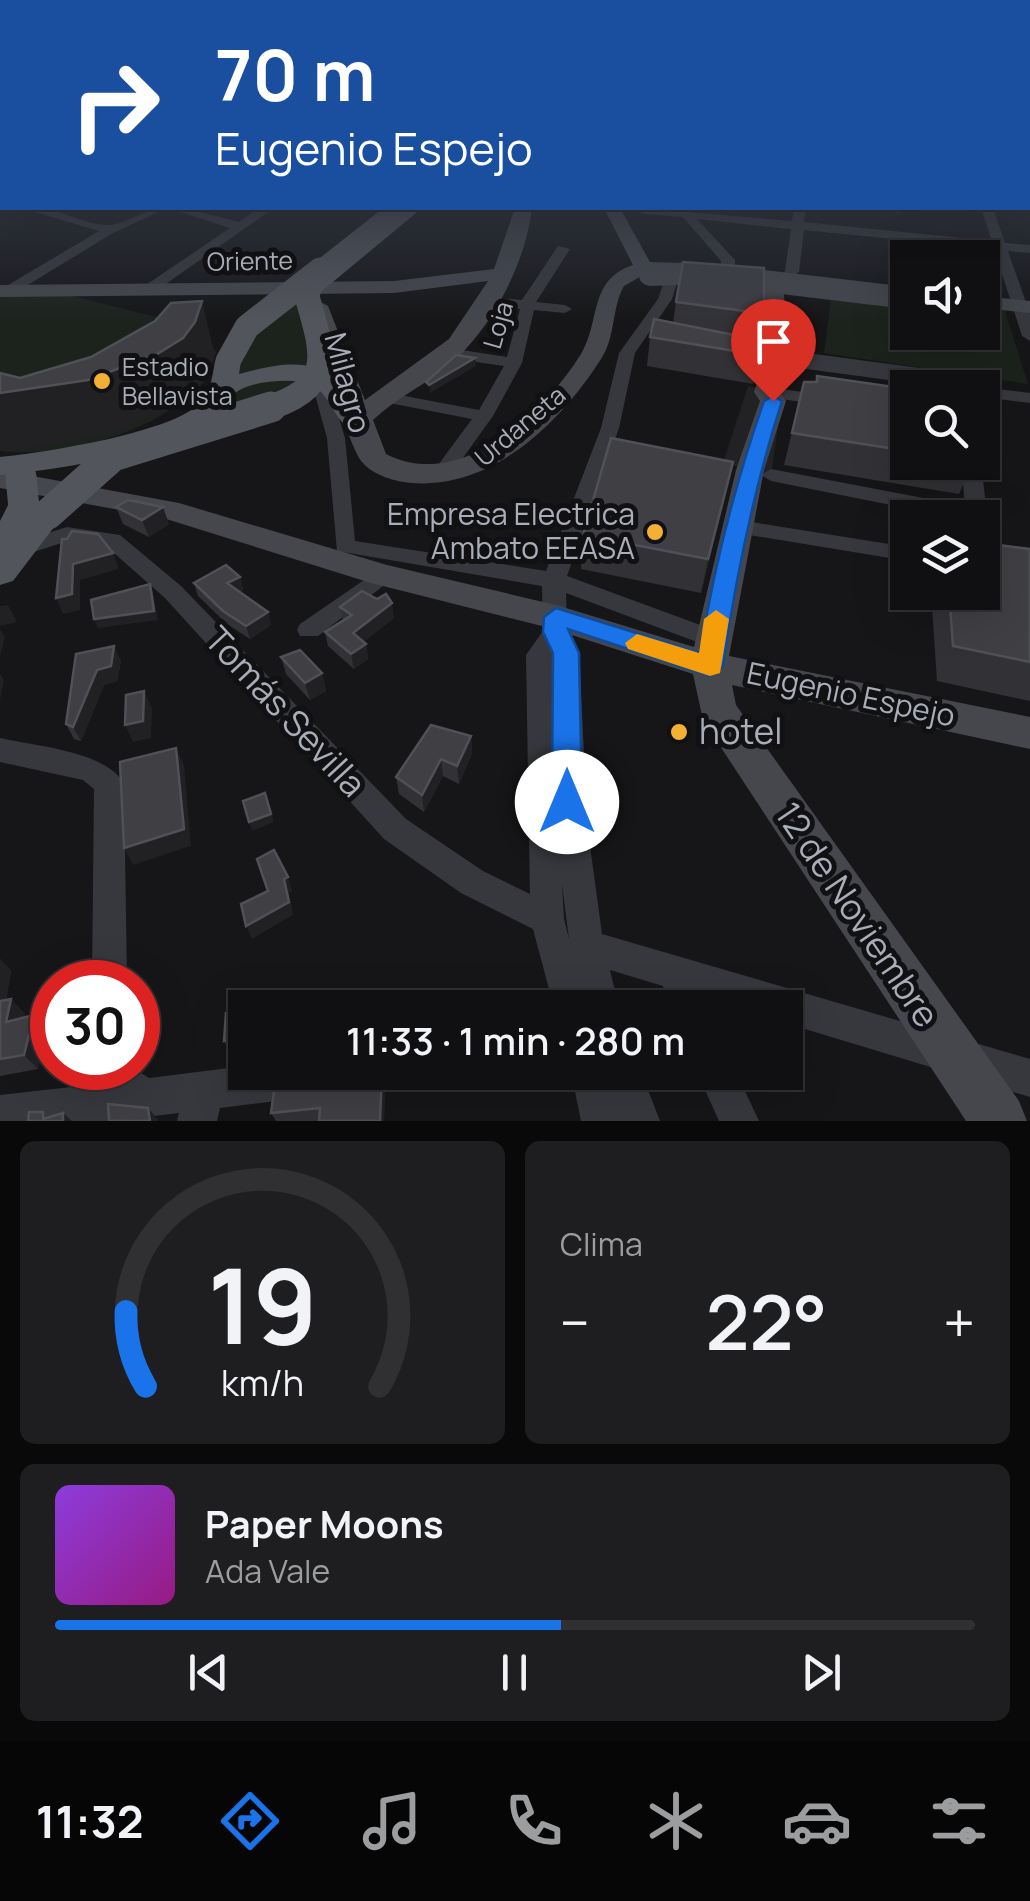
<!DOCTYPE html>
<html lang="es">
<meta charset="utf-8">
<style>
body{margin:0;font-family:Manrope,sans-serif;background:#1e1e20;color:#f1f3f6;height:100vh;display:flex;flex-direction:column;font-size:38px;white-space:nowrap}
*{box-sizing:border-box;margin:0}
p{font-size:32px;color:#9c9d9f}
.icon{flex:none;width:55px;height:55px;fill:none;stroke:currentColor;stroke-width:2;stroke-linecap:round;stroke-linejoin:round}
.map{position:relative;height:1121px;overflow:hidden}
.side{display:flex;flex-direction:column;gap:20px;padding:20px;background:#09090a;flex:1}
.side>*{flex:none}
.guide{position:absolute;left:0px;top:0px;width:1030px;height:210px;box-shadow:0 10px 40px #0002,0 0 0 2px #303032;background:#1a4fa0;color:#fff;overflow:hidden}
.buttons{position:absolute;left:890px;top:240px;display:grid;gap:20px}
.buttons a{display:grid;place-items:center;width:110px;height:110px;border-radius:0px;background:#101012;box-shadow:0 10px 40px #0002,0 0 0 2px #303032;font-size:50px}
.speed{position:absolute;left:30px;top:960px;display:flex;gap:20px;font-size:50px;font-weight:700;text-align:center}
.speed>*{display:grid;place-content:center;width:130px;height:130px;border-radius:50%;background:#101012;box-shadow:0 10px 40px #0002,0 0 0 2px #303032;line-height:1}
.speed .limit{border:15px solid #d22;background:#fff;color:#111}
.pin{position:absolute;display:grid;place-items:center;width:85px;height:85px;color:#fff;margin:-102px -42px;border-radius:50% 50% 50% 0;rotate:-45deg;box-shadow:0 0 10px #0007}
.pin .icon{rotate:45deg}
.me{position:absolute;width:110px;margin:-55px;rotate:0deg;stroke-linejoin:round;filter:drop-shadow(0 0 8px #0008)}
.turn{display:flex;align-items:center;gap:35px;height:210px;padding:0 50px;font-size:45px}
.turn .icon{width:130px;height:130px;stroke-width:2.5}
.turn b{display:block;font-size:70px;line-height:85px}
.big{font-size:75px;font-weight:600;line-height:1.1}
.side .widget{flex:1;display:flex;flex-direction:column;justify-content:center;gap:15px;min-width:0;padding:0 35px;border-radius:15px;background:#1e1e20}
.side .dial{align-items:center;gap:0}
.dial svg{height:260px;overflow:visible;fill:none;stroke:#303032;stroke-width:7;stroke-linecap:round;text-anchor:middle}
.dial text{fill:#f1f3f6;stroke:none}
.song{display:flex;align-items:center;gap:30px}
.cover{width:120px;height:120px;border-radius:15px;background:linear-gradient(135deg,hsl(270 70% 55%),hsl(310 70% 35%))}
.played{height:10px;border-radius:5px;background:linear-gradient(90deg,#1a73e8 55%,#303032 55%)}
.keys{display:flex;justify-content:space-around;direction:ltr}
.heat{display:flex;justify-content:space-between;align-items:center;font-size:55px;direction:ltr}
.side .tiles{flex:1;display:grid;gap:20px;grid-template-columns:1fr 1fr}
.widget:last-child{grid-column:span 2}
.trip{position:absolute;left:228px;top:990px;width:575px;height:100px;border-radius:0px;background:#101012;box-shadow:0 10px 40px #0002,0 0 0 2px #303032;font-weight:600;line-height:100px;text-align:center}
.dock{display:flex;height:160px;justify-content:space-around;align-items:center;background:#060607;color:#9c9d9f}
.dock .icon{width:70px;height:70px}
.dock .current{color:#1a73e8}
.dock b{font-size:45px;color:#f1f3f6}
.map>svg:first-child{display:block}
.built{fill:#222225}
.green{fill:#1c231d}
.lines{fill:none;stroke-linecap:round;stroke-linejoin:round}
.street{fill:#37383d;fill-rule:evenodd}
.secondary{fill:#45474d;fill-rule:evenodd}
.primary{fill:#53555c;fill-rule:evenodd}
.street-bridge{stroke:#37383d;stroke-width:16}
.secondary-bridge{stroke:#45474d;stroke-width:22}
.primary-bridge-far2{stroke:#53555c;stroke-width:19}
.primary-bridge-far1{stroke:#53555c;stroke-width:25}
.primary-bridge{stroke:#53555c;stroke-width:31}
.wall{fill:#323236}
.shaded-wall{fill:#212124}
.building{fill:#3f3f44;stroke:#4f5156;stroke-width:2.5}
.route{fill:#1a73e8;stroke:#114b97;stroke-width:2.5}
.slow{fill:#f59e0b}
.poi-dot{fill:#f2b134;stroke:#111113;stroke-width:4}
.labels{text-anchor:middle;stroke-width:10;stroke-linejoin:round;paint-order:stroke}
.far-street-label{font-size:25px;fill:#a8adb8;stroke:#111113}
.far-poi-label{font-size:25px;fill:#a8adb8;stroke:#111113;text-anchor:start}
.street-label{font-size:30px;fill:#a8adb8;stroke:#111113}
.poi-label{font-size:30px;fill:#a8adb8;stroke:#111113;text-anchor:end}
.near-street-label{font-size:35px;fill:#a8adb8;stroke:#111113}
.near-poi-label{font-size:35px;fill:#a8adb8;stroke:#111113;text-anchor:start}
</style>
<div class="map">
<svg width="1030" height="1121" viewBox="0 0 1030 1121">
<rect width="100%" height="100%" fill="#161618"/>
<path class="built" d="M748 386 783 391 771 475 723 463Z"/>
<g class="green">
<path d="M832 291 907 300 908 332H982L983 308 1005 311 1028 384 824 353Z"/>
<path d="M0 295H68L201 328 216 352C198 425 67 459 0 451Z"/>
<path d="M302 296 314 372 259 408 222 405 240 342Z"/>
</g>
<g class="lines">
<g class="street">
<rect x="1028" y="197" width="2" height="6"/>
<path d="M34 208C59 208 81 223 105 225 126 226 145 207 167 208L113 233 13 294H3V288L99 231 35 212Z"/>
<path d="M168 208H185L239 222 258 209 268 212 153 293H143V287L230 228Z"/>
<path d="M641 208 792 221 794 208H806L804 222 992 241 981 208H993L1005 243 1030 245V253L1008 251 1030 314V341L1022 336 994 249 804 230 799 272 784 283 777 279 785 271 791 229 697 219 735 260V274L728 278 721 274V261L683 217 645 214 641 213Z"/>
<path d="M879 208H904L905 209 899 213Z"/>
<path d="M558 246 570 249 536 302 565 305 572 309 565 313 534 310 522 363 493 416 447 480H433L430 476 472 419 389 403 380 398 389 393 479 410 504 366 449 358 441 353 449 348 507 357 520 309 488 305 481 301 488 297 522 300Z"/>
<path d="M667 273 679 276 672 299 635 353 619 428 567 576 722 633 725 639 722 645 713 648 566 593 567 632 579 653 588 831 602 934 1030 1059V1097L785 1023V1008H733L702 998 705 1008H669L663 986 610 970 619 1008H554L533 929 461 893 384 839 165 598 106 546 68 541 21 556 10 549 13 544 67 527 120 535 181 586 406 819 483 871 530 894 526 655 543 631 542 586 337 551 327 438 308 369 316 364 324 369 345 438 355 541 546 571 601 428 619 353 658 299ZM562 884 569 939 564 919Z"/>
<path d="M767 387 830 396 839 401 830 406 761 396V388Z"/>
<path d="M982 387 1030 393V403L982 397V388H979Z"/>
<path d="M961 462H981L987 515 983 520 956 518 771 481 761 475 771 469 965 506Z"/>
<path d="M739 520 908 547V561L731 532 728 527 731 522Z"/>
<path d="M383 567 391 570 394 575 391 580 318 636H300L297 630 300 624Z"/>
<path d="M0 738C34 746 107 751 124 784L127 982H92L94 789 83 780 0 762Z"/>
<path d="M245 1066V1072H378L372 1085 359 1091 220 1108 217 1121H177L179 1113 112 1121H0V1095L98 1084 93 1068H133L149 1078Z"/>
<path d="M571 1072H641L660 1121H581Z"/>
<path d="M697 1072H736L759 1121H719Z"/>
</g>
<g class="secondary">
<path d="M515 208H532C526 262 492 329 449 365 425 385 396 398 373 420L386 454C459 492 543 415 581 354 601 321 588 280 633 265L604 208H620L650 262 683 263 693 269 683 275 671 274 670 280 643 275 624 286C611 309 616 337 601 359 560 423 493 489 412 483 396 482 373 475 363 463 348 447 317 336 306 306L317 300 328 306 365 400 449 339 488 281 394 293 0 297V285L394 281 494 269Z"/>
<path d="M773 272 783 278 788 363 780 392 786 401 764 470 729 656 1030 717V749L732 685 736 705 1019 1101 1027 1121H966L703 720 693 674 550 628 371 583 163 518 0 488V470L179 503 387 565 556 605 694 647 736 470 760 401 754 392 764 363 763 278Z"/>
<path d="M982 296 1030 301V313L982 308Z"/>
</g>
<g class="primary">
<path d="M402 208H422L322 291 317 301H301L298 296 303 283Z"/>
<path d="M228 353 241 361 239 374C312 354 328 364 371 421L357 430 347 427C331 413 329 391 307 383 289 378 246 381 233 395 222 408 218 419 201 427 142 456 65 469 0 475V457C41 453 181 432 204 399 211 388 213 373 215 361Z"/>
<path d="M48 504 60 507 64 514 13 581 0 585V550L36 507Z"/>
</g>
<path class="street-bridge" d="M732 351 986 385"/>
<path class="secondary-bridge" d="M650 275 696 273 908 298"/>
<path class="primary-bridge-far2" d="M316 273 395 211"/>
<g class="primary-bridge-far1">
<path d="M228 361 247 327 320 270"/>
<path d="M263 410C332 388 326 361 308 300"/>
</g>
<g class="primary-bridge">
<path d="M48 514 113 456 271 407"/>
<path d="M0 555 24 508 21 477"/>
</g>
</g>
<g class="wall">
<path d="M676 302 764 309 759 337 756 339 764 341 758 370 753 384 647 366 650 337 673 323Z"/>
<path d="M817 376 908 389V462H973L959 494 784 465 804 382H815Z"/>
<path d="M726 494 701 593 581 569 583 535Z"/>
<path d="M116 507 169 524 149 537 123 524Z"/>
<path d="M998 545 1030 549V701L937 681 931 592H982Z"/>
<path d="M240 577 243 590 239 592 268 612 271 625 250 639 227 624 198 596 194 583Z"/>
<path d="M340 607 394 618 363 642 366 644 368 659 354 669 328 646 325 632 343 621Z"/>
<path d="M281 657 322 673 326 691 310 700 286 674Z"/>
<path d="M121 661 117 681 104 685 81 741 74 739 66 724Z"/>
<path d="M471 736 472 753 459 784 443 776 424 812 399 794 396 777Z"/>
<path d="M0 959 11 971 6 1000 11 999 25 1014 24 1017 47 1030 38 1069 0 1076Z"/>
<path d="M245 1010V1045L228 1048 224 1041Z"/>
<path d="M367 1072H385L384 1121H276L271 1113 355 1081Z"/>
</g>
<g class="shaded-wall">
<path d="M202 301 214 352 209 374 197 391 173 408 108 435 5 452 0 442V393L88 380Z"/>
<path d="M764 309 759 337 753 342 759 313Z"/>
<path d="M764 341 758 370 753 384 759 355Z"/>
<path d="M475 358 476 366 430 393 429 385Z"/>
<path d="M733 462 726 494 701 593 708 559Z"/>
<path d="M163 507 169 524 149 537 142 520Z"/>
<path d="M113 553 119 569 80 580V610L63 614 56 598 73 564Z"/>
<path d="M240 577 243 590 231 596 227 583Z"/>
<path d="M150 584 153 593 158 620 98 628 94 619Z"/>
<path d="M392 603 394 618 356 648 353 633Z"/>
<path d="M8 605 17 622 0 626V606Z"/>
<path d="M268 612 271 625 250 639 246 626Z"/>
<path d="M0 629 5 637 0 657Z"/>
<path d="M366 644 368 659 354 669 351 654Z"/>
<path d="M114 646 121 661 117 681 104 685 81 741 73 727 97 670Z"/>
<path d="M0 673 4 680 0 700Z"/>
<path d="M322 673 326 691 310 700 305 683Z"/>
<path d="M144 691 152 708 151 738 133 742 125 725Z"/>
<path d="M471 736 472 753 459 784 457 766Z"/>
<path d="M176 748 184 765 191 846 133 865 124 848Z"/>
<path d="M441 759 443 776 424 812 422 795Z"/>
<path d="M265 793 274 822 252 831 249 822Z"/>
<path d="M288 877 292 891 289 892 293 915 252 939 246 926 284 879Z"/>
<path d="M0 959 11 971 2 1018 0 1016Z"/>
<path d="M11 999 25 1014 20 1036 6 1022Z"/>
<path d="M34 1015 47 1030 38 1069 24 1055Z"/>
<path d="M382 1072H385L386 1076 384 1121H380Z"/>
<path d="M148 1108 159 1121H150Z"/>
<path d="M63 1113 72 1121H63Z"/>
</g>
<g class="building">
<rect x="0" y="169" width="2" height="18"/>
<path d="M683 262 764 268V309L759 313 676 302Z"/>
<path d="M202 301 195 322 183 338 157 354 88 380 0 393V373L20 378 91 357 155 321 171 303Z"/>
<path d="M654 319 764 341 759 355 650 337Z"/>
<path d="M456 355 475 358 429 385 426 382Z"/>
<path d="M817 376 908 389V451L792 433 804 382H817Z"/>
<path d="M611 438 733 462 708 559 583 535Z"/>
<path d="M128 500 163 507 142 520 116 507Z"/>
<path d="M72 531 98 534 113 553 73 564 72 594 56 598 62 539H67Z"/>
<path d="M982 537 994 539 998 545 1030 549V662L953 646 949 592H982Z"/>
<path d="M226 565 240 577 227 583 268 612 246 626 223 611 194 583Z"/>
<path d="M150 584 154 611 94 619 91 600Z"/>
<path d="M362 591 377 599 386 594 392 603 353 633 366 644 351 654 325 632 352 615 340 607Z"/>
<path d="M114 646 111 666 97 670 73 727 66 724 76 654Z"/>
<path d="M300 650 322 673 305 683 281 657Z"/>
<path d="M144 691 143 721 125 725 126 695Z"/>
<path d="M431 725 471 736 457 766 441 759 422 795 396 777Z"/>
<path d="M176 748 184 829 124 848 120 762Z"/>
<path d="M265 793 271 814 249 822 243 801Z"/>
<path d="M274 850 288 877 284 879 289 902 246 926 241 904 268 891 257 859Z"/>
<path d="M11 999 6 1022 34 1015 24 1055 0 1059V1001Z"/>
<path d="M245 1010V1037L224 1041 226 1013Z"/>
<path d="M367 1072H382L380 1121H319L320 1108 271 1113 274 1091 355 1081Z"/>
<path d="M108 1104 148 1108 150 1121H109Z"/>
<path d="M29 1112H43V1119L63 1113V1121H28Z"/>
</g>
<linearGradient id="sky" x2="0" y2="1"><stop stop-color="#0c0c0d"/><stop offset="0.51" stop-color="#363c48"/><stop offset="1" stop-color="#363c48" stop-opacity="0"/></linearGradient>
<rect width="1030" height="323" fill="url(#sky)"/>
<path class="route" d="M773 396 782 401C754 488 736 575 723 666L710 676 568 629 579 653 582 802 578 811 567 815 557 811 552 802 553 653 543 632 544 617 556 608 700 653C714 566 735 484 764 401Z"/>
<path class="slow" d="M716 610 729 619 720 673 710 676 628 649 625 643 637 634 699 653 704 619Z"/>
<g class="poi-dot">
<circle cx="102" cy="381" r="10"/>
<circle cx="655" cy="532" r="10"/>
<circle cx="679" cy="732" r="10"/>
</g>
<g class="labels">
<g class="far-street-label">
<text transform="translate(250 261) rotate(-1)" y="9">Oriente</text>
<text transform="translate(498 325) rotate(-74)" y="9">Loja</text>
<text transform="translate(520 426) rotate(-40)" y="9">Urdaneta</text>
</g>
<g class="far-poi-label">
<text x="122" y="376">Estadio<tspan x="122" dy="29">Bellavista</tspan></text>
</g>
<g class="street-label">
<text transform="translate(347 383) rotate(75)" y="10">Milagro</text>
<text transform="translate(851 695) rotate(12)" y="10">Eugenio Espejo</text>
</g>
<g class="poi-label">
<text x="635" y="525">Empresa Electrica<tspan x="635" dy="34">Ambato EEASA</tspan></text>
</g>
<g class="near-street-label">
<text transform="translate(285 712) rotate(47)" y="12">Tomás Sevilla</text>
<text transform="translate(857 915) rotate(56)" y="12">12 de Noviembre</text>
</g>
<g class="near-poi-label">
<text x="699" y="744">hotel</text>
</g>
</g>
</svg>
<div class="buttons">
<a><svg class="icon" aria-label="sound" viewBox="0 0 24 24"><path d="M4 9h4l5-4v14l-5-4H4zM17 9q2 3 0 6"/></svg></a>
<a><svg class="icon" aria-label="search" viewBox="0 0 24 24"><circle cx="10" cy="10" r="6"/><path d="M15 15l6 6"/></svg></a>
<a><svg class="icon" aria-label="layers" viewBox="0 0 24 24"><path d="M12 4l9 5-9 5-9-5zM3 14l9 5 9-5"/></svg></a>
</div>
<div class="speed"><div class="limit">30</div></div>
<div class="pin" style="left:773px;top:401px;background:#d93025"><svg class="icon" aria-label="arrive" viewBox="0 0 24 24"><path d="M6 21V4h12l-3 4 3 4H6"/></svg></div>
<svg class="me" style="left:567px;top:802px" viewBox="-20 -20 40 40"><circle r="19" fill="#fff"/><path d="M0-13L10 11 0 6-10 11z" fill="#1a73e8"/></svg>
<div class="trip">11:33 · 1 min · 280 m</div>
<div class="guide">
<div class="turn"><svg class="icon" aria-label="right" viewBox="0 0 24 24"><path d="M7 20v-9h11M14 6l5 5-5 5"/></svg><div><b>70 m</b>Eugenio Espejo</div></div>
</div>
</div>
<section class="side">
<div class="tiles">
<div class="widget dial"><svg viewBox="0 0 100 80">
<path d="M14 69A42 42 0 1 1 86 69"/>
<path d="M14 69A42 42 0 0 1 8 46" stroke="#1a73e8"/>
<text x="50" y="56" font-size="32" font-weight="700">19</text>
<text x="50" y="72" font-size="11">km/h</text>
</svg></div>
<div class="widget"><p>Clima</p>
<div class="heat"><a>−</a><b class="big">22°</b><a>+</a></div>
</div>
<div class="widget">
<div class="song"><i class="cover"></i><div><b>Paper Moons</b><p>Ada Vale</p></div></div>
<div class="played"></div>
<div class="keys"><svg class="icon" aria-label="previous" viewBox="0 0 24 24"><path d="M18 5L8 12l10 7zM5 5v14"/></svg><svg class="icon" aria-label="pause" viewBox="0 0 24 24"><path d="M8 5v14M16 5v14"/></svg><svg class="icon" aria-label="next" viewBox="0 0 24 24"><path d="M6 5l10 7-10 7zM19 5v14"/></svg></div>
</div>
</div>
</section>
<nav class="dock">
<b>11:32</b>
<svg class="icon current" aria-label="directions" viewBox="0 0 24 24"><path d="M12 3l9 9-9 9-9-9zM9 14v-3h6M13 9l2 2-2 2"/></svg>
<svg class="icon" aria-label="music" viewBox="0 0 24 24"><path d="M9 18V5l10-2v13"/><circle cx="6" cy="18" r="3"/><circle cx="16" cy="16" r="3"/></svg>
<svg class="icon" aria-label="phone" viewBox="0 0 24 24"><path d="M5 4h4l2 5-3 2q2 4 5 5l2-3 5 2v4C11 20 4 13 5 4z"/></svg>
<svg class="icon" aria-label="climate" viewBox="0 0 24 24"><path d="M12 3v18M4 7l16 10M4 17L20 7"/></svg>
<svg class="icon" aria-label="car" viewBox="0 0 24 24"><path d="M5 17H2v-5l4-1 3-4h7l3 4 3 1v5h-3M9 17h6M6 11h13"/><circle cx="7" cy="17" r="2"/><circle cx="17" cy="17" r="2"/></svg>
<svg class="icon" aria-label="filters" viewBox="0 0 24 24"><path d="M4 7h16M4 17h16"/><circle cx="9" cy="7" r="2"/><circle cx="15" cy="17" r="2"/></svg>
</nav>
